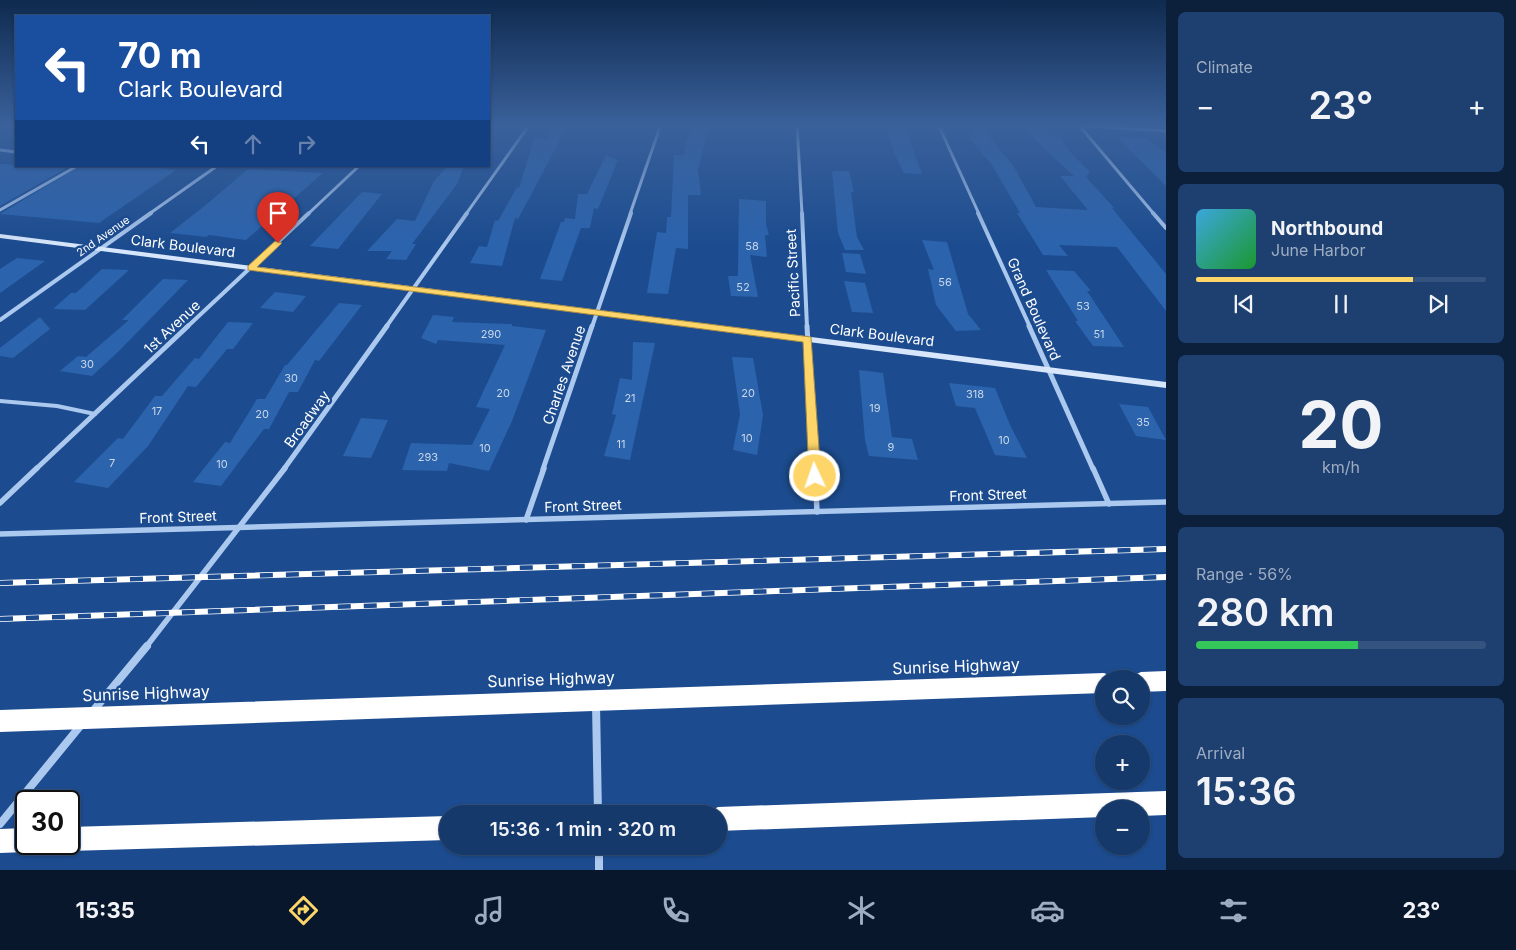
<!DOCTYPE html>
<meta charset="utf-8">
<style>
body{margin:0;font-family:Inter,sans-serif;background:#1e4071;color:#f1f3f6;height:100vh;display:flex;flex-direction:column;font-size:19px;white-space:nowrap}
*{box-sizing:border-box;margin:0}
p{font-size:16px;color:#9dacc1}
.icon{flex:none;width:28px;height:28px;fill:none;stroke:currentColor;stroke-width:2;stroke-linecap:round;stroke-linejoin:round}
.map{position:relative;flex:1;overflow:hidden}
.sheet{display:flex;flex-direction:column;gap:12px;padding:12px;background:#0c1f3b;width:350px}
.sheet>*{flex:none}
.top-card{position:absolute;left:15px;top:15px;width:475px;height:152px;border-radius:0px;box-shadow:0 1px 4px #0004,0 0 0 1px #34537e;background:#1a4fa0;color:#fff;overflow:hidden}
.fabs{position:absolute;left:1095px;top:670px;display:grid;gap:10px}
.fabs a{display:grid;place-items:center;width:55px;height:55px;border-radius:50%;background:#15396b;box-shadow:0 1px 4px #0004,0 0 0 1px #34537e;font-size:25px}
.speed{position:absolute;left:15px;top:790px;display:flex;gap:10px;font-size:25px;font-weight:700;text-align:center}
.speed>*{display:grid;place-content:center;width:65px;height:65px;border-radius:50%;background:#15396b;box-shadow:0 1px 4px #0004,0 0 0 1px #34537e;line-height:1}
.speed .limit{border:2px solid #111;border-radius:8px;background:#fff;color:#111}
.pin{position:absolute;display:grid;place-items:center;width:42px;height:42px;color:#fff;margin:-51px -21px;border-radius:50% 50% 50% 0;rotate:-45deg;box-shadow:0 0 5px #0007}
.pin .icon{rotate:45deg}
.me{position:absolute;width:55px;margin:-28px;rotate:357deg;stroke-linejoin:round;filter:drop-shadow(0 0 4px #0008)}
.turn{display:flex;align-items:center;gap:18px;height:105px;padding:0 20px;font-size:22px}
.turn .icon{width:65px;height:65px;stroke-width:2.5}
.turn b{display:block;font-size:35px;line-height:42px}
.lanes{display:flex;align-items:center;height:48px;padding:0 20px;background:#0003;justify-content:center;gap:25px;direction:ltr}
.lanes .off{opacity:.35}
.big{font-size:38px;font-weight:600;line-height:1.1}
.sheet .widget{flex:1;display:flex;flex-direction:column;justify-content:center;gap:8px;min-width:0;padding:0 18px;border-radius:8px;background:#1e4071}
.sheet .dial{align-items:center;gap:0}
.dial b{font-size:65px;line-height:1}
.song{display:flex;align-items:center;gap:15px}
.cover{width:60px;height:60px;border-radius:8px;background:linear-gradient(135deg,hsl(200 70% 55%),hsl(130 70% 35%))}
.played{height:5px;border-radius:2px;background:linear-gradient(90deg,#fed569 75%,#34537e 75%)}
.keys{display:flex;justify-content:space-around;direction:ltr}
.heat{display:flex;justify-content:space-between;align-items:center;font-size:28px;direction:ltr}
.charge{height:8px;border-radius:4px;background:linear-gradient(90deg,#34c759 56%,#34537e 0)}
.trip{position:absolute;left:439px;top:805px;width:288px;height:50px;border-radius:25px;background:#15396b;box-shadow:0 1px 4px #0004,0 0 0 1px #34537e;font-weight:600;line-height:50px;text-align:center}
.tab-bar{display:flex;height:80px;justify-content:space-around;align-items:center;background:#08172b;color:#9dacc1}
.tab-bar .icon{width:35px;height:35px}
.tab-bar .selected{color:#fed569}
.tab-bar b{font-size:22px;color:#f1f3f6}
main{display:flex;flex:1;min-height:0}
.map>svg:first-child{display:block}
.building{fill:#2b63ad}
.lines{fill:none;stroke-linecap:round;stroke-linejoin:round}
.lane{stroke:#abc8ee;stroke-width:4}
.street-far4{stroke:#abc8ee;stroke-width:3}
.street-far3{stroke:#abc8ee;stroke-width:4}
.street-far2{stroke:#abc8ee;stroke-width:5}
.street-far1{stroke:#abc8ee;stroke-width:5.5}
.street{stroke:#abc8ee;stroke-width:8}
.secondary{fill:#d7e6fa;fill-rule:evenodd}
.highway{fill:#fff;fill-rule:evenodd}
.rail-casing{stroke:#fff;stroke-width:6}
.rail{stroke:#1c4c8f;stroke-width:4.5;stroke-dasharray:13;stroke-linecap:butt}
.route{fill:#fed569;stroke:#a58a44}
.labels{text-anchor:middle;stroke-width:5;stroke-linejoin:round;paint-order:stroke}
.far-street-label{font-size:11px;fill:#fff;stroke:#1c4c8f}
.number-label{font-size:11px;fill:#cad8ea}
.street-label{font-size:14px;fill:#fff;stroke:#1c4c8f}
.near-street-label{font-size:16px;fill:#fff;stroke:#1c4c8f}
</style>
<main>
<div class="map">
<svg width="1166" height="870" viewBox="0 0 1166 870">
<rect width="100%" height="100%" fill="#1c4c8f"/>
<g class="building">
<path d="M557 124H562L567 127 518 219 515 218 502 266 470 263 479 246 487 247 495 220 498 221 517 187 519 188 535 136 545 140Z"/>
<path d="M691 124H709L698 170 701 195H688V249L676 248 668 294 647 293 657 232 666 233 667 217H671L674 155H684Z"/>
<path d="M886 124H904L922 174 904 173 895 155Z"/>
<path d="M972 124H978L1013 165 1036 207 1088 210 1060 176H1074L1023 129 1056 132 1069 151 1090 172 1086 177 1114 208H1112L1166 274V311L1117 247 1059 245 1068 256 1043 255 1017 213H1020L992 165 969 138Z"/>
<path d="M1118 138H1146L1166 153V186Z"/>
<path d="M606 155 618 160 598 209 594 208 590 228H581L562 281 540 279 561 222H564L565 218 575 219 578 194H587Z"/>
<path d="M0 164 16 165V166H70L0 206Z"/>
<path d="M80 166H144L176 170 99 223 0 214Z"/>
<path d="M448 166H464L457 184 412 244H416L406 260 386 259 392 251H367L397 219 415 221 434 181Z"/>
<path d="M248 169 323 173 246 240 209 235 206 237 170 233 207 204Z"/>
<path d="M832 171H849L854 192H851L857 237 864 250H845L838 233Z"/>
<path d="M362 192 382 194 338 249 310 246Z"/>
<path d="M739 199 766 201V224L769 235H765L767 257 750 255 758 297 731 296 728 276H738Z"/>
<path d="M922 240 947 242 968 314 981 330 956 331 936 305 928 269 934 270Z"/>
<path d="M842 253 860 254 866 274 846 272Z"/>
<path d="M17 258 45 261 0 293V269Z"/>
<path d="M102 269 129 270 85 310 53 309 71 293H76Z"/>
<path d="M1046 270 1074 271 1091 291H1087L1124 347 1093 346 1075 321H1078Z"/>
<path d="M163 279 188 280 119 351 92 376 60 371 78 356 86 357 129 320H122Z"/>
<path d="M844 281 865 283 873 313 852 312Z"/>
<path d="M275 292 306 296 293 312 260 308Z"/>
<path d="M339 303 362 305 319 361 315 360 298 392H289L269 429H264L221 486 193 482 225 442 230 443 257 399H265L285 365H287Z"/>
<path d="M433 315 454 317 452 322 512 324V326L546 330 512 421 489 471 449 463 447 471 402 470 411 443 472 445 490 409 476 407 505 345 438 340 436 344 421 338Z"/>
<path d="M40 317 50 329 13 358 0 356V348Z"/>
<path d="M228 322 253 323 233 349H227L196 387 188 386 148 446 108 488 74 482 118 438 123 439 155 396H162L195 358 199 359Z"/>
<path d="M633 342 655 343 630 460 604 456 616 415 612 414 620 378 632 380Z"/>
<path d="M732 357 753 358 763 415 757 455 733 450 740 414Z"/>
<path d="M859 370 883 373 892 437 912 439 918 460 869 456 865 440Z"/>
<path d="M949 383 995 388 1010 425 1027 458 995 455 975 408 956 406Z"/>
<path d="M1119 404 1148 407 1166 440 1136 436Z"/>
<path d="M361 418 388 420 371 458 343 456Z"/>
</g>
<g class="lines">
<path class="lane" d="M0 401 57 406 95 414"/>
<g class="street-far4">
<path d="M797 124 802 214"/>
<path d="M938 124 979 214"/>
<path d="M1059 124 1166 131"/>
<path d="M1078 124 1154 214"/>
<path d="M0 150 16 152"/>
<path d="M0 210 77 166"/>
<path d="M149 214 217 166"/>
<path d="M308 214 359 166"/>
<path d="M466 214 530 124"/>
<path d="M630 214 661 124"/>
</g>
<g class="street-far3">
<path d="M802 213 807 327"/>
<path d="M978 213 1030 327"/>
<path d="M1153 213 1166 228"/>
<path d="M0 320 151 213"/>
<path d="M187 327 309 213"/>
<path d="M386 327 467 213"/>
<path d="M592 327 631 213"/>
</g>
<g class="street-far2">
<path d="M807 326 815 469"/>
<path d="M1029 326 1093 469"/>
<path d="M36 469 188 326"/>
<path d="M284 469 387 326"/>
<path d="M543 469 592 326"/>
</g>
<g class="street-far1">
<path d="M815 468 817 512"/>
<path d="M1093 468 1109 504"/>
<path d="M0 503 37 468"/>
<path d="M526 520 544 468"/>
<path d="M0 534 1166 502"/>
<path d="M146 647 285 468"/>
</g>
<g class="street">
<path d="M596 704 598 814"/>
<path d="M93 711 147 646"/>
<path d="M0 824 81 725"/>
<path d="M599 846V870"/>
</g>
<path class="secondary" d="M0 234 1166 382V388L0 238Z"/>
<g class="highway">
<path d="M1166 671V691L1141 692V679H1132L1134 675 1141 672Z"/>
<path d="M1104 673 1111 676 1113 679H1104V693L0 732V710Z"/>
<path d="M1166 791V815L1141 816V809H1104V817L718 831V814H708L710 811 718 807Z"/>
<path d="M448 816V840L69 851 60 848 59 844H69V827Z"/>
<path d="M26 828V844H37L35 849 26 852 0 853V829Z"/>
</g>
<defs>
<g id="rail">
<path d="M0 583 1166 549"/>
<path d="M0 619 1166 577"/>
</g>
</defs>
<use href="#rail" class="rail-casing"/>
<use href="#rail" class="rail"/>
</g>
<linearGradient id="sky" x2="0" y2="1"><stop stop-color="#0f2a4f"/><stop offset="0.51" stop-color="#3a619b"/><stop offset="1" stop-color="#3a619b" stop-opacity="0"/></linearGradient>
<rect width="1166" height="245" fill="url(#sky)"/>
<path class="route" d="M275 241 282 243 257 267 811 337 821 476 820 479H811L809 476 803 342 248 270V266Z"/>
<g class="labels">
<g class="far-street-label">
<text transform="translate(103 236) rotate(-35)" y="4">2nd Avenue</text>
</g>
<g class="number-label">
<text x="752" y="250">58</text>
<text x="945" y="286">56</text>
<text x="743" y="291">52</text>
<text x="1083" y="310">53</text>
<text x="491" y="338">290</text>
<text x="1099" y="338">51</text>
<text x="87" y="368">30</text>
<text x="291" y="382">30</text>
<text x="503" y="397">20</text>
<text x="748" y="397">20</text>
<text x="975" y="398">318</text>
<text x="630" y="402">21</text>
<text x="875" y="412">19</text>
<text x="157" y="415">17</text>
<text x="262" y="418">20</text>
<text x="1143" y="426">35</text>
<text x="747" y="442">10</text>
<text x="1004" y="444">10</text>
<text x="621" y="448">11</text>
<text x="891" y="451">9</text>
<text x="485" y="452">10</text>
<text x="428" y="461">293</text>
<text x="112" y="467">7</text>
<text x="222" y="468">10</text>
</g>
<g class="street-label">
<text transform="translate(183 246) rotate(7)" y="5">Clark Boulevard</text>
<text transform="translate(793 273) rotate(-93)" y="5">Pacific Street</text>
<text transform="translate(1034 309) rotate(66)" y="5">Grand Boulevard</text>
<text transform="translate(172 327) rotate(-43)" y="5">1st Avenue</text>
<text transform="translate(882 335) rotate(7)" y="5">Clark Boulevard</text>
<text transform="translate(564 375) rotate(-71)" y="5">Charles Avenue</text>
<text transform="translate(307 419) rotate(-54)" y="5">Broadway</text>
<text transform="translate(988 495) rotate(-2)" y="5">Front Street</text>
<text transform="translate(583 506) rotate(-2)" y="5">Front Street</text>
<text transform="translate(178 517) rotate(-2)" y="5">Front Street</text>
</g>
<g class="near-street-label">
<text transform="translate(956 666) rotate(-2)" y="6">Sunrise Highway</text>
<text transform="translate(551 679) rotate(-2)" y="6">Sunrise Highway</text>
<text transform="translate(146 693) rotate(-2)" y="6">Sunrise Highway</text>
</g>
</g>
</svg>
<div class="fabs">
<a><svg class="icon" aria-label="search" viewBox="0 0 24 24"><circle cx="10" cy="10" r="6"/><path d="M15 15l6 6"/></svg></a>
<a>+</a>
<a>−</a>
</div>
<div class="speed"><div class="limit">30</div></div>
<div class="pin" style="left:278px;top:243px;background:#d93025"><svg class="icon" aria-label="arrive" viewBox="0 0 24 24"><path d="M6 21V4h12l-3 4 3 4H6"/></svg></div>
<svg class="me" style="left:815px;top:476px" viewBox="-20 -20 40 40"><circle r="17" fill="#fed569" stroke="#fff" stroke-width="3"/><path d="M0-11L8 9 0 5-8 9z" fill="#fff"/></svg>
<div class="trip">15:36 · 1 min · 320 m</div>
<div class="top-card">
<div class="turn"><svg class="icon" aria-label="left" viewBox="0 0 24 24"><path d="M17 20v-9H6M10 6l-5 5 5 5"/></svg><div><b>70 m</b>Clark Boulevard</div></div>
<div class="lanes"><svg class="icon" aria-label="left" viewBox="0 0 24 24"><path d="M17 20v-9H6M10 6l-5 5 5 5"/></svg><svg class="icon off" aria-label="ahead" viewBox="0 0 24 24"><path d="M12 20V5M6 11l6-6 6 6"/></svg><svg class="icon off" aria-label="right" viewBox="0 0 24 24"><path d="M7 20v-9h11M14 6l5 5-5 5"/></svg></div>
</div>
</div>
<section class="sheet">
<div class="widget"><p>Climate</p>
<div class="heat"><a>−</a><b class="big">23°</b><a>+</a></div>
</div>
<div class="widget">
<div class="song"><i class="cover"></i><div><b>Northbound</b><p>June Harbor</p></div></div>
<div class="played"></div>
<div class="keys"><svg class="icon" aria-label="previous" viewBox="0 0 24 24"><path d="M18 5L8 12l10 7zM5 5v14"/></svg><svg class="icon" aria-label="pause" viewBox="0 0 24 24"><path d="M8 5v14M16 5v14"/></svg><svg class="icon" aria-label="next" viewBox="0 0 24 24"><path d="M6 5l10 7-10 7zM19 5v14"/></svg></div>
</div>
<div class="widget dial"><b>20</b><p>km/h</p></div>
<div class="widget"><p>Range · 56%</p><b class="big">280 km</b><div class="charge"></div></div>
<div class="widget"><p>Arrival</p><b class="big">15:36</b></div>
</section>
</main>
<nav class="tab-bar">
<b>15:35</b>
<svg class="icon selected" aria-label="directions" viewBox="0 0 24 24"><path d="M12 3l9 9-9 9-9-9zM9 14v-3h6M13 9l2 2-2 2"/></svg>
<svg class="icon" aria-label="music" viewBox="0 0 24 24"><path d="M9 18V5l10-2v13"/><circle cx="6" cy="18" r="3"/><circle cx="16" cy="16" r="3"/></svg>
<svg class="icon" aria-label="phone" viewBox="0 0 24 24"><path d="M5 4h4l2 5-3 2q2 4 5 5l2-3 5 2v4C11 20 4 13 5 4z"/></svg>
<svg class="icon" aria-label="climate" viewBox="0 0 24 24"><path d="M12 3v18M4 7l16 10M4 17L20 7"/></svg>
<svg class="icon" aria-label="car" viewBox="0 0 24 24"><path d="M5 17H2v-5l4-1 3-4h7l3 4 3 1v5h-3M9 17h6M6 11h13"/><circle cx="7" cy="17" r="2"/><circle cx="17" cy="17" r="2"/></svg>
<svg class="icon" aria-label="filters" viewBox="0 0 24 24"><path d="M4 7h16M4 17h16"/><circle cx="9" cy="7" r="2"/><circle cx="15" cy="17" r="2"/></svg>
<b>23°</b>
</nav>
